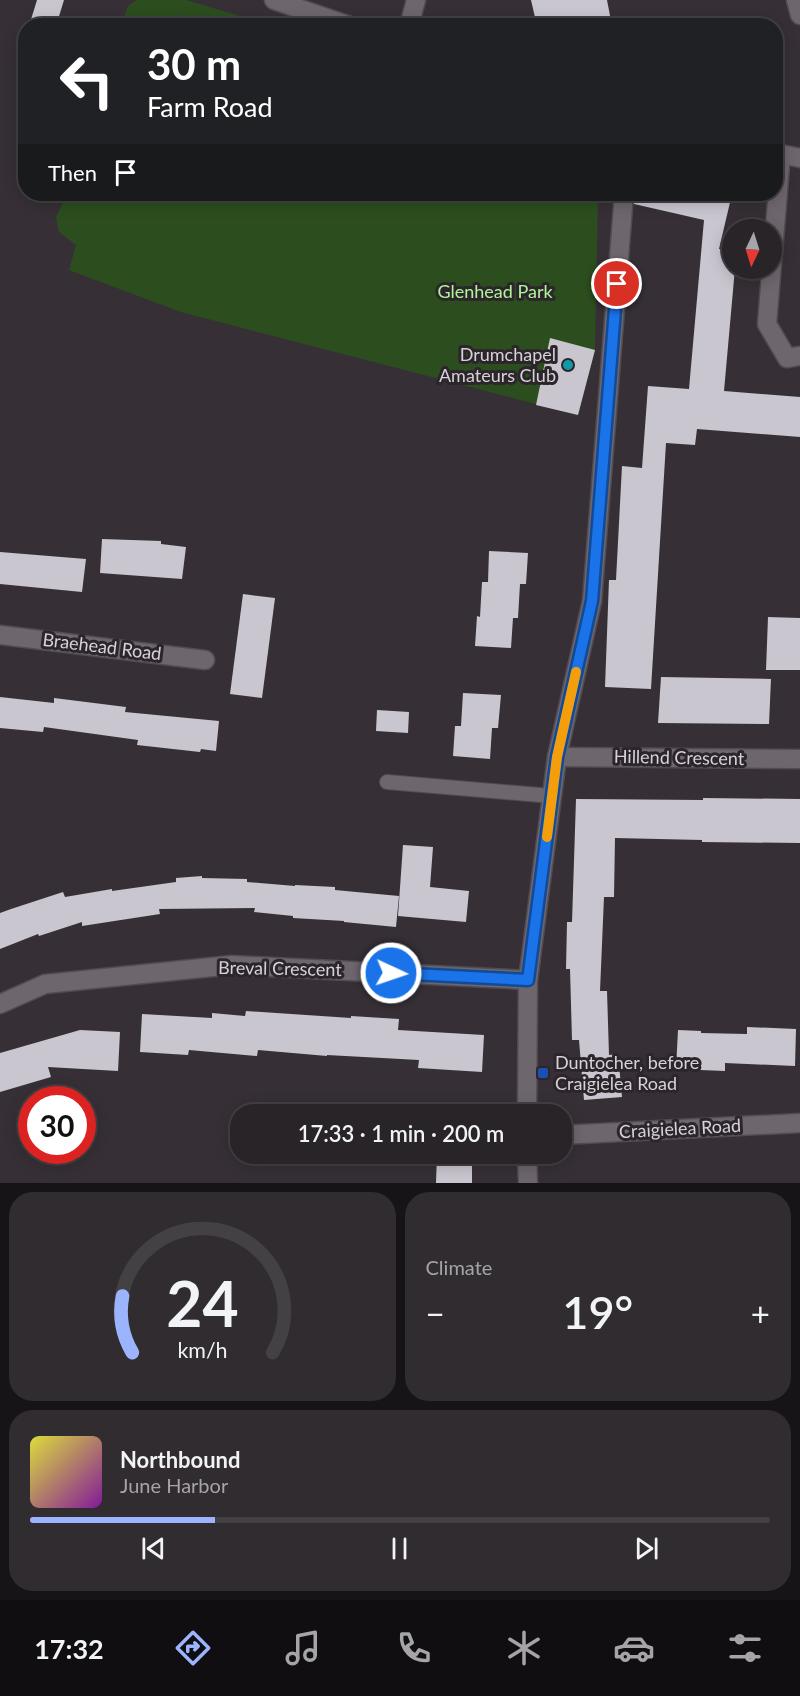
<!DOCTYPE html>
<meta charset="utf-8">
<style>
body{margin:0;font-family:Lato,sans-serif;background:#302c30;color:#f1f3f6;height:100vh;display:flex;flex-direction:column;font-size:22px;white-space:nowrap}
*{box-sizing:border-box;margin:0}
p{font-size:20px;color:#a5a4a8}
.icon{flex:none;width:33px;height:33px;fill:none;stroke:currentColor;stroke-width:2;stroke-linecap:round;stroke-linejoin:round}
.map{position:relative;height:1183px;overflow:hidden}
.sheet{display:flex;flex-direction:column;gap:9px;padding:9px;background:#161416;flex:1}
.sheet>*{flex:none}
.top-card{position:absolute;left:18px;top:18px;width:765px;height:183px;border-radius:24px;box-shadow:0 3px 15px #0003,0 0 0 2px #444145;background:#202124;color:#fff;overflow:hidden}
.needle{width:39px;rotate:184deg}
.fabs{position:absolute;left:722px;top:219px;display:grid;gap:12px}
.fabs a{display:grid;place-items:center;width:60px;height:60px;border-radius:50%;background:#282428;box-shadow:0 3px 15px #0003,0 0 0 2px #444145;font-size:30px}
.speed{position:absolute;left:18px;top:1086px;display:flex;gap:12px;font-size:30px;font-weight:700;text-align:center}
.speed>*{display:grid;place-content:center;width:78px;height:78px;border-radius:50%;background:#282428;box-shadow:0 3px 15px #0003,0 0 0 2px #444145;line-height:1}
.speed .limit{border:9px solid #d22;background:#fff;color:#111}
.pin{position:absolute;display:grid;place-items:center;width:51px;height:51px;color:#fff;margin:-26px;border:3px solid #fff;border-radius:50%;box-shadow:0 2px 6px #0007}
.me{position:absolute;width:66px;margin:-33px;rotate:93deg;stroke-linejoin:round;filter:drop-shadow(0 0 4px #0008)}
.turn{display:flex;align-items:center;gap:21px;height:126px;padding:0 30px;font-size:27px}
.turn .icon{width:78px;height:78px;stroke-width:2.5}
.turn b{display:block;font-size:42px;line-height:51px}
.then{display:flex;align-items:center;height:57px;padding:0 30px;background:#0003;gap:12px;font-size:22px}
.big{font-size:45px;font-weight:600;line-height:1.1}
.sheet .card{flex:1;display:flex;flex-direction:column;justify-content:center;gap:9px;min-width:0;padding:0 21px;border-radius:24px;background:#302c30}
.sheet .dial{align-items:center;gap:0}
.dial svg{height:156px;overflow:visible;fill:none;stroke:#444145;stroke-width:7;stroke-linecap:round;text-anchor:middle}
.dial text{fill:#f1f3f6;stroke:none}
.song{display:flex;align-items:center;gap:18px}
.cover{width:72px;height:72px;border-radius:9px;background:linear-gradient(135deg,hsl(60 70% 55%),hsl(290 70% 35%))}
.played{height:6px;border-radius:3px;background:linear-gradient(90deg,#9cb4fd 25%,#444145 25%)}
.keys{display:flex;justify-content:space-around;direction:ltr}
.heat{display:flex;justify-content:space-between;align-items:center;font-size:33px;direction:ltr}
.sheet .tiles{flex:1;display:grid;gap:9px;grid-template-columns:1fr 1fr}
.card:last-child{grid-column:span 2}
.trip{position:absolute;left:230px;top:1104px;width:342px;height:60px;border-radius:24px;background:#282428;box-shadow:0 3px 15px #0003,0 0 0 2px #444145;font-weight:600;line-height:60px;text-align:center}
.tabs{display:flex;height:96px;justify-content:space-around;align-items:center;background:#100e10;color:#a5a4a8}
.tabs .icon{width:42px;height:42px}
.tabs .active{color:#9cb4fd}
.tabs b{font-size:27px;color:#f1f3f6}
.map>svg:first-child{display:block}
.green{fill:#2c4e1f}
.building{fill:#c9c6d0}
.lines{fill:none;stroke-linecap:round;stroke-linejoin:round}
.lane-casing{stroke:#524c52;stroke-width:16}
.street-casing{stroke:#524c52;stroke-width:21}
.lane{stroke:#6d666d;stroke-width:14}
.street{stroke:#6d666d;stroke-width:18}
.route-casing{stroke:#114b97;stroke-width:15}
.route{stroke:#1a73e8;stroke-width:10}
.slow{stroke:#f59e0b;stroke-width:10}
.culture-dot{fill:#0f9aa8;stroke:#2c262c;stroke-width:2}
.transit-dot{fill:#1a4fb4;stroke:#2c262c;stroke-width:2}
.labels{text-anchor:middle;stroke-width:6;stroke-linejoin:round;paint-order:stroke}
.park-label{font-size:18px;fill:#aff496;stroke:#2c262c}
.poi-label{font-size:18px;fill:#d6d2d6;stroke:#2c262c;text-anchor:end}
.street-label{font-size:18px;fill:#d6d2d6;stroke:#2c262c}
</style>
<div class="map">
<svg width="800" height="1183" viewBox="0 0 800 1183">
<rect width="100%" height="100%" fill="#363036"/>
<g class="green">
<path d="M137 0H186L270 25H121L128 6Z"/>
<path d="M67 194H598L595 350 578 415 181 312 69 270 76 245 59 232 56 217Z"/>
</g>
<g class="building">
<path d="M37 0H64L56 26H29Z"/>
<path d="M531 0H607L612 26H537Z"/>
<path d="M635 194H732L719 249 732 251V268H735L724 391 800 397V437L697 429 695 445 666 443 651 689 605 687 609 580H616L622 466 642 468 648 386 689 389 704 220 634 204Z"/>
<path d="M550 338 595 350 578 415 536 405Z"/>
<path d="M102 539 161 541V544L186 547 182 579 100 573Z"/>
<path d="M489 551 528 553 526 584H520L518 618H513L511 648 475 646 477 616 480 617 482 582H488Z"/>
<path d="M0 552 86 559 82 592 0 584Z"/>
<path d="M243 594 275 598 262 698 230 694Z"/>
<path d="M768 617 800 618V670H766Z"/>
<path d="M661 677 771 679 769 724 658 723Z"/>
<path d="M463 693 501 695 498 728H492L490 759 453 756 455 726H461Z"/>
<path d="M0 697 54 703V698L126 707 125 712 219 721 216 751 201 749 200 752 137 745 138 740 44 727 43 732 0 728Z"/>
<path d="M377 710 409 712 408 733 376 731Z"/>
<path d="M703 798 800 799V843L702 842V840L615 838 614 897H604L600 991H607L609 1055 618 1054 622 1097 584 1100 579 1040H572L570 969H566L567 922H572L576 799 703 800Z"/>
<path d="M403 845 433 847 430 887 469 891 466 922 398 916Z"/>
<path d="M202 876V878L247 879V882L295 886V885L335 887V890L399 896 396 927 344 922V921L293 918V916L254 912 255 908 159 909 160 914 82 926V922L39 936 38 934 0 949V913L11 909 63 892 65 897 112 889V891L176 882V878Z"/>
<path d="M246 1011 351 1018V1016L399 1019 398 1030 484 1035 482 1072 418 1068 419 1060 327 1055V1056L258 1050 257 1056 189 1050 188 1055 140 1052 142 1014 212 1018V1013L245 1016Z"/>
<path d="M747 1027 796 1029 795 1066 725 1063V1071L676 1069 678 1030 701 1031V1033L747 1034Z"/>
<path d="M80 1030 120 1032 118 1071 48 1067 51 1077 0 1092V1053Z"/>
<path d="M437 1154H472V1183H436Z"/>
</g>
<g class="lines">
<defs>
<path id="lane" d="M387 782 552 796"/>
<g id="street">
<path d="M274 0 350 26"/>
<path d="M796 0 800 15"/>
<path d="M409 26 416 0"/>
<path d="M776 153 800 158"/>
<path d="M781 154 767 324 787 358 800 356"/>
<path d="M0 635 205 660"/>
<path d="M557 757 800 759"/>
<path d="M0 1004 45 984 232 965 528 980"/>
<path d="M527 1114 528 980 557 757 592 601 624 194"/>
<path d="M561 1135 800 1123"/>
<path d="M527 1154 528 1183"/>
</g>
</defs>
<use href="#lane" class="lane-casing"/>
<use href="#street" class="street-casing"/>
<use href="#lane" class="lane"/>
<use href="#street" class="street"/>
</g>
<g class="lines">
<defs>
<path id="route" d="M391 973 528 980 557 757 592 601 617 284"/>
</defs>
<use href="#route" class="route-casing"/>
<use href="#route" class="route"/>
<path class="slow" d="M547 837 557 757 576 672"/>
</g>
<circle class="culture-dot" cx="568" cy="365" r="6"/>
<rect class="transit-dot" x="537" y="1067" width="12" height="12" rx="3"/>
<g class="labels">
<g class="park-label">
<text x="495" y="298">Glenhead Park</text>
</g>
<g class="poi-label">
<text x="556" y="361">Drumchapel<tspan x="556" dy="21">Amateurs Club</tspan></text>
<text x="555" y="1069" text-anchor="start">Duntocher, before<tspan x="555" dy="21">Craigielea Road</tspan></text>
</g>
<g class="street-label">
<text transform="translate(102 647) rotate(7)" y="6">Braehead Road</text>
<text transform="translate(679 758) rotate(1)" y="6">Hillend Crescent</text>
<text transform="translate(280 969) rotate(1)" y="6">Breval Crescent</text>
<text transform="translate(680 1129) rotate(-3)" y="6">Craigielea Road</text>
</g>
</g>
</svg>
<div class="fabs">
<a><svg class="needle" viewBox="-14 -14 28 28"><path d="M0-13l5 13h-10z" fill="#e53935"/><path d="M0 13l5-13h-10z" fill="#a5a4a8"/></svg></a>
</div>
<div class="speed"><div class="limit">30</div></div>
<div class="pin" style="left:617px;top:284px;background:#d93025"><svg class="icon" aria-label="arrive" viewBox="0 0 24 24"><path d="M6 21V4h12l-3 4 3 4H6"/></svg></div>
<svg class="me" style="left:391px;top:973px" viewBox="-20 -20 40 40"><circle r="17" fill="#1a73e8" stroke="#fff" stroke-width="3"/><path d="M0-11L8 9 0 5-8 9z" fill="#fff"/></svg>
<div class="trip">17:33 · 1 min · 200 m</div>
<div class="top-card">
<div class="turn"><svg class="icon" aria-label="left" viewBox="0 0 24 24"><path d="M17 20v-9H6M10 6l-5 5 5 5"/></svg><div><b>30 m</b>Farm Road</div></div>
<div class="then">Then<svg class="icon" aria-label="arrive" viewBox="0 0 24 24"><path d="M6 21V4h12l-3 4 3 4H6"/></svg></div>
</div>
</div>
<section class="sheet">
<div class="tiles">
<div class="card dial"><svg viewBox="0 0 100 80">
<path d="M14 69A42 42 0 1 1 86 69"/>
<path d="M14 69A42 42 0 0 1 9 40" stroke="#9cb4fd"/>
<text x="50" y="56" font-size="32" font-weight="700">24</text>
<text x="50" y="72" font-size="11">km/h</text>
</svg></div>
<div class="card"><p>Climate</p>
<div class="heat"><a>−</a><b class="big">19°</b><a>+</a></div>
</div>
<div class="card">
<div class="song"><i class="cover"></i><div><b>Northbound</b><p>June Harbor</p></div></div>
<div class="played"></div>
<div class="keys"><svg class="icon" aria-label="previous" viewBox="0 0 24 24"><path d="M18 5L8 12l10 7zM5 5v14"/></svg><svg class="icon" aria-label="pause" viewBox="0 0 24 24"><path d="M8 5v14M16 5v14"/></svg><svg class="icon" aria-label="next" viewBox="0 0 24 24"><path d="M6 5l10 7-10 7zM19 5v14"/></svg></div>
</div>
</div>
</section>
<nav class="tabs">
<b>17:32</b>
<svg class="icon active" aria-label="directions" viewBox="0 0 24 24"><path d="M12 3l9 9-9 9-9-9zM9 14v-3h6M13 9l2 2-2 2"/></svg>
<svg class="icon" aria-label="music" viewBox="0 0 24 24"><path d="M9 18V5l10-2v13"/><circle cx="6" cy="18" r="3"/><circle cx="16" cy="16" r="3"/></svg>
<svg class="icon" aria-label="phone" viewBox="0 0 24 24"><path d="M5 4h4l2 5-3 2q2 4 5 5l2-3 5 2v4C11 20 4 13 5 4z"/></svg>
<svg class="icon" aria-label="climate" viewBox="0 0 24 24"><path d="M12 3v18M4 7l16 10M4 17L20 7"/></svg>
<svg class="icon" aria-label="car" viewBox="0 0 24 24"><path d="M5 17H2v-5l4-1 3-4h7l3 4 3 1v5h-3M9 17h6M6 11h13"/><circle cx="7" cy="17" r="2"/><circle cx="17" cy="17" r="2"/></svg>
<svg class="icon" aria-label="filters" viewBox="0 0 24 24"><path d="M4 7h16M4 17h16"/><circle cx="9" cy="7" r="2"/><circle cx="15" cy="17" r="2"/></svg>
</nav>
